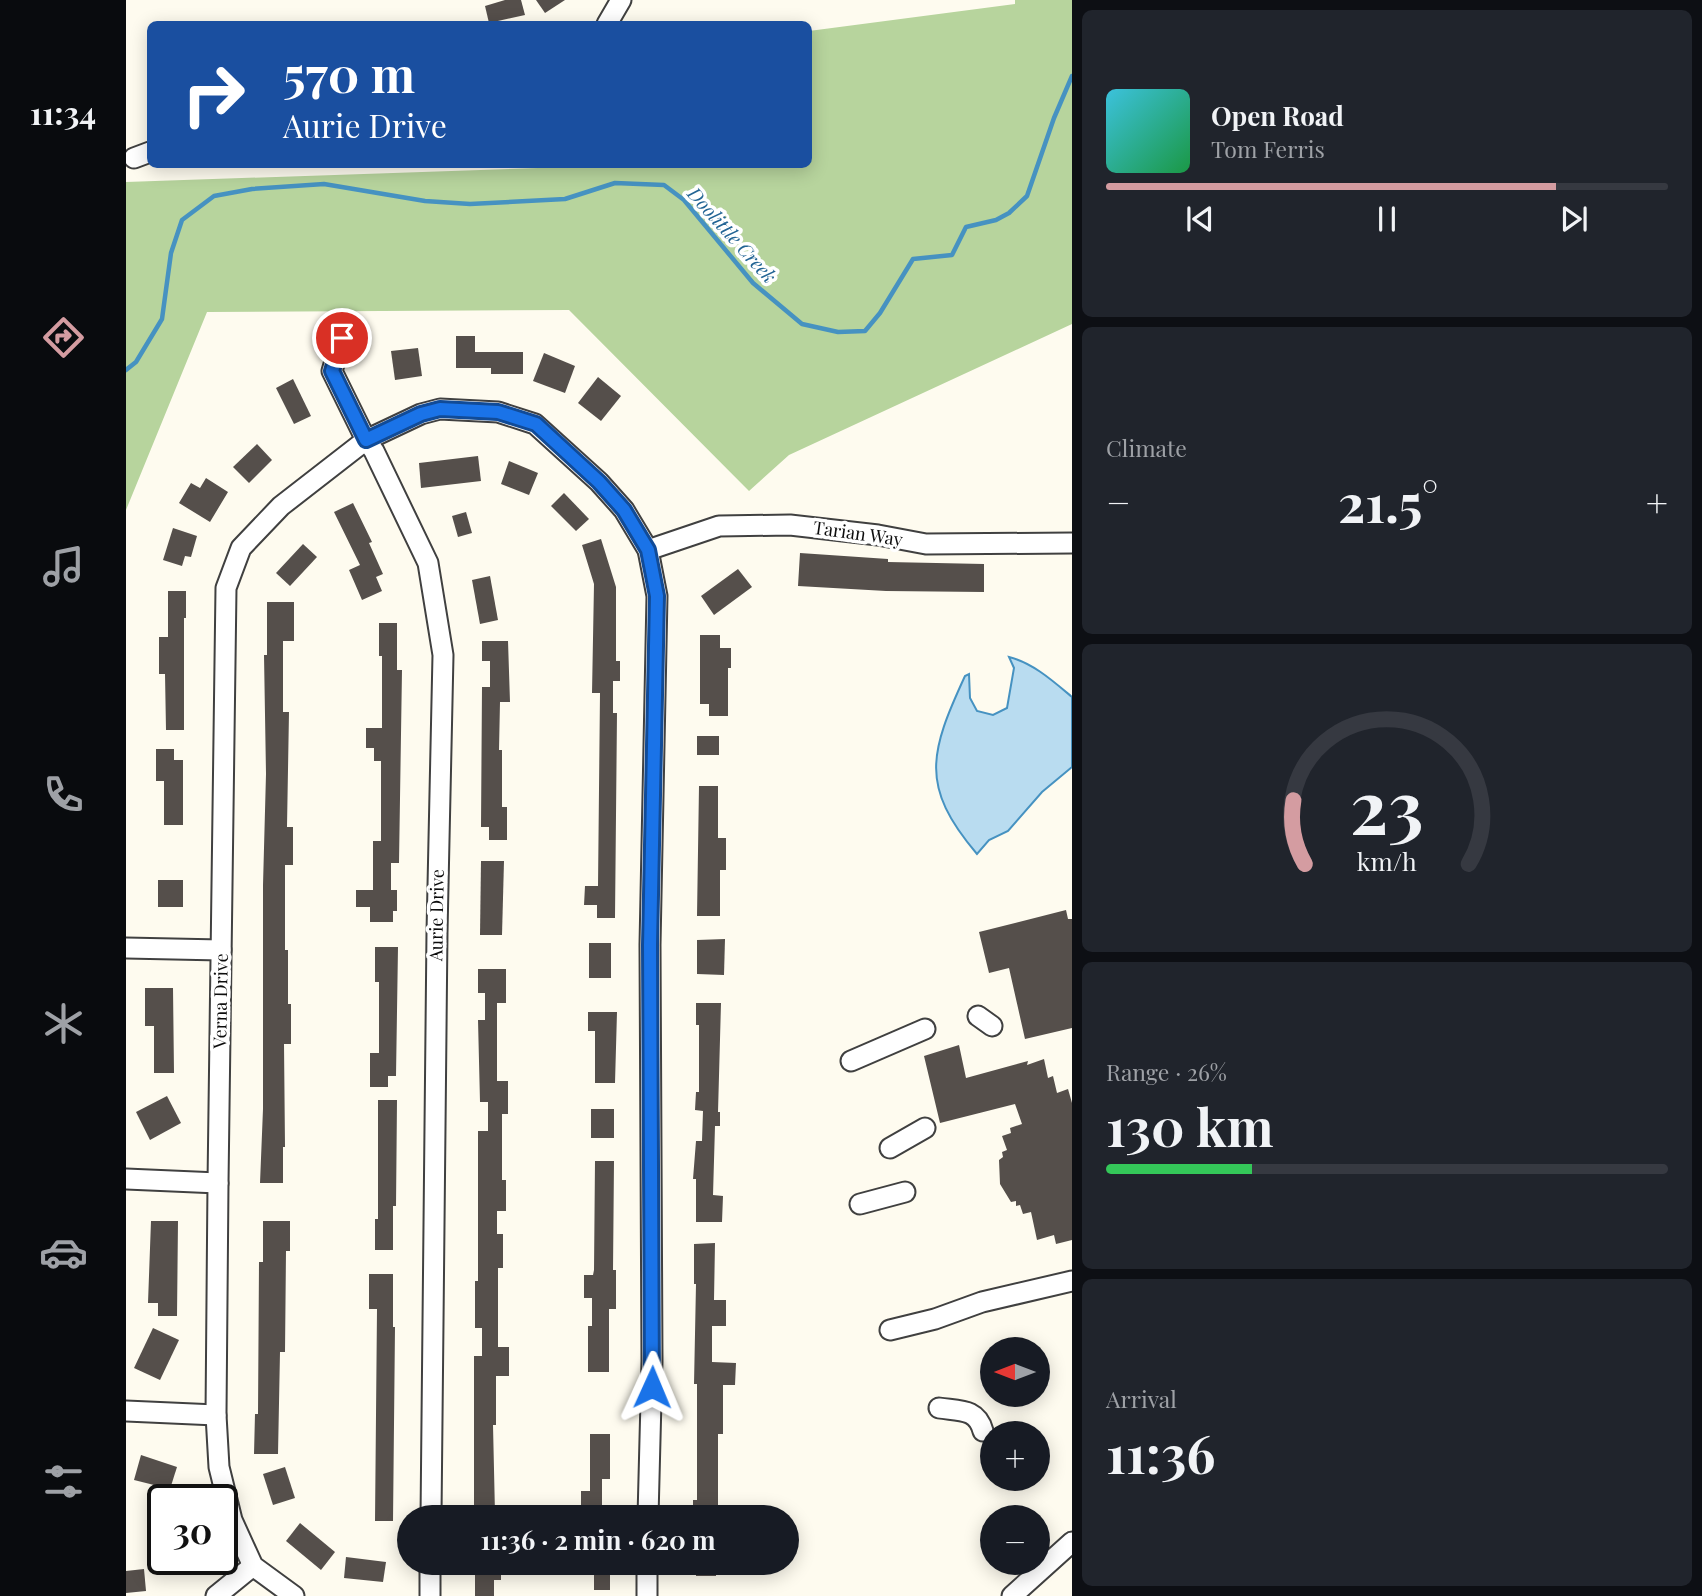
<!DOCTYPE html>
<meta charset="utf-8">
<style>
body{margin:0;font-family:"Playfair Display",serif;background:#20242c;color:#f1f3f6;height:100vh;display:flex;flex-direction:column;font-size:26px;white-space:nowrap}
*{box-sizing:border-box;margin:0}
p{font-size:23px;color:#9ea1a6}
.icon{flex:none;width:38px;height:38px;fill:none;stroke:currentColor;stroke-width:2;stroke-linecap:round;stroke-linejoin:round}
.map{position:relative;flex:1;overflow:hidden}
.side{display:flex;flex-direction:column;gap:10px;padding:10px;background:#0d0f14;width:630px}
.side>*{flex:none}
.guide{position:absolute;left:21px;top:21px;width:665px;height:147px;border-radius:10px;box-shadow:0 4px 18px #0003;background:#1a4fa0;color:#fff;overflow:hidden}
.needle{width:46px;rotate:270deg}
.tools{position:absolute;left:854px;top:1337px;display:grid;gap:14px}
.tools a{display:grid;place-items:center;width:70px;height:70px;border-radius:50%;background:#171b24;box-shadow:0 4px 18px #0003;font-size:35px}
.speed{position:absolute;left:21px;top:1484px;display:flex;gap:14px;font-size:35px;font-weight:700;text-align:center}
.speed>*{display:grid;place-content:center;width:91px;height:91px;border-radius:50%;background:#171b24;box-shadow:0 4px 18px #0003;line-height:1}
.speed .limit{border:4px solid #111;border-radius:10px;background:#fff;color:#111}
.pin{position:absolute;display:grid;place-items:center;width:60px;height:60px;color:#fff;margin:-30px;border:4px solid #fff;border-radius:50%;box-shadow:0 2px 7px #0007}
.me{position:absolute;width:77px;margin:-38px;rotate:1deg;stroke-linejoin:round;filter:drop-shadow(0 0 5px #0008)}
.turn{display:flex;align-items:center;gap:24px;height:147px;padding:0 21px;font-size:32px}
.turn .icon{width:91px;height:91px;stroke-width:2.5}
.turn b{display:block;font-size:49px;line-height:60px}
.big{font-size:52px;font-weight:700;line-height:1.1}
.side .tile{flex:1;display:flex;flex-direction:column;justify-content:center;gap:10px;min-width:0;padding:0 24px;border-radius:10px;background:#20242c}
.side .dial{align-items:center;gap:0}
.dial svg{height:182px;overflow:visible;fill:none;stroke:#363941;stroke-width:7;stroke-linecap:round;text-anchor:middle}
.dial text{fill:#f1f3f6;stroke:none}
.song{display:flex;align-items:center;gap:21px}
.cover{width:84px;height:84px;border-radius:10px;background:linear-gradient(135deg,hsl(190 70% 55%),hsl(140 70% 35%))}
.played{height:7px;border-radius:4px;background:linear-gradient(90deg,#d49ca1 80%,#363941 80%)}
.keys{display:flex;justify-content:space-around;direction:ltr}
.heat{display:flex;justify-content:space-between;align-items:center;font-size:38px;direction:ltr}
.charge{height:10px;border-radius:5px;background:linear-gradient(90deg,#34c759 26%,#363941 0)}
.trip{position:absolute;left:271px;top:1505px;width:402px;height:70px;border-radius:35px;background:#171b24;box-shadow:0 4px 18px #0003;font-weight:700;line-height:70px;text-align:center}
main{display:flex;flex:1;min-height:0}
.dock{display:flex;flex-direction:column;width:126px;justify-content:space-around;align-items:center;background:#090b0e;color:#9ea1a6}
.dock .icon{width:49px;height:49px}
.dock .active{color:#d49ca1}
.dock b{font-size:32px;color:#f1f3f6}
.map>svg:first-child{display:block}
.forest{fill:#b7d49d}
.water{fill:#b9dcf0;stroke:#4692c1;stroke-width:2}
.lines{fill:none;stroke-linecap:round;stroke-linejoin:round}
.stream{stroke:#4692c1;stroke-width:4.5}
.building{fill:#554f4b}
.minor-casing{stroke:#404040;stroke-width:23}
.minor{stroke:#fff;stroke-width:19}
.route-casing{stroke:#114b97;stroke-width:18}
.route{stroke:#1a73e8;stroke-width:12}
.labels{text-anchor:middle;stroke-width:7;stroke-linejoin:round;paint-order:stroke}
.street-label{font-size:18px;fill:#0d0d0d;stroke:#fff}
.water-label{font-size:19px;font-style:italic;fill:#226494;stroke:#fff}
</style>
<main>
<nav class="dock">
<b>11:34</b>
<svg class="icon active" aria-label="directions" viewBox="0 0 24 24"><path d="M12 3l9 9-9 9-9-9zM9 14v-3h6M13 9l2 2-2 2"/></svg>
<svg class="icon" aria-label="music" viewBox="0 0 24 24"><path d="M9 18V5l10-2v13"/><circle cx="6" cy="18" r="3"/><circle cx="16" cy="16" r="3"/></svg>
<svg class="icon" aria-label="phone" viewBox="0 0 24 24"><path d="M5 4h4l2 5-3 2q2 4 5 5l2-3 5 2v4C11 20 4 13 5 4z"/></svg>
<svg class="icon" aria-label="climate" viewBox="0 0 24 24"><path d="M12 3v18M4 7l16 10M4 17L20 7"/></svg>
<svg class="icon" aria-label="car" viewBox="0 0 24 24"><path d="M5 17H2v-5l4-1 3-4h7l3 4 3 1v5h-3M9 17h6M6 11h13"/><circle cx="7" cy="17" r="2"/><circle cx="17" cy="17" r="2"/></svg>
<svg class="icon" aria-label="filters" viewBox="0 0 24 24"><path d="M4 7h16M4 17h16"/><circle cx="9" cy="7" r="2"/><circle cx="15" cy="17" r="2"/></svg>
</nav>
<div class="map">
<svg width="946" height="1596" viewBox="0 0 946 1596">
<rect width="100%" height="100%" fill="#fefbef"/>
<path class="forest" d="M889 0H946V324L663 455 623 491 443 310 81 312 0 510V182L500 165 682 164 683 31 889 4Z"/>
<path class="water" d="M883 657C907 663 927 681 946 697V767L916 792 882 831 863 840 851 854C793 786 804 752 839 676L843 674 844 698 851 711 867 715 881 708 888 668Z"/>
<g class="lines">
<path class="stream" d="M0 370 10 362 36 319 45 253 56 220 88 196 126 189 198 184 299 201 344 204 439 199 489 183 538 185 558 200 627 283 676 324 712 332 739 331 754 313 787 259 826 255 840 227 870 220 883 213 901 196 928 118 946 76"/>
</g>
<g class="building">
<path d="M379 0H395L399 15 363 23 359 6Z"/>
<path d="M410 0H439L419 13Z"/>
<path d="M330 336H349V352H397V374H365V368H330Z"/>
<path d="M292 348 296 376 269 380 265 351Z"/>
<path d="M418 353 449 366 439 393 407 381Z"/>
<path d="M472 377 495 396 475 421 452 403Z"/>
<path d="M167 379 185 416 168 424 150 388Z"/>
<path d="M131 444 146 460 123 483 107 467Z"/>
<path d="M352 456 355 481 295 488 293 463Z"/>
<path d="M383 461 412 473 403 495 375 484Z"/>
<path d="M80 478 102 492 84 522 53 503 65 483 74 488Z"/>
<path d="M438 493 463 519 450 531 425 506Z"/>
<path d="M227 503 246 542 243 543 257 574 250 577 256 591 236 600 223 570 234 565 208 512Z"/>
<path d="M340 512 346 533 332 537 326 516Z"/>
<path d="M47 528 71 536 65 557 59 556 56 566 37 560Z"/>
<path d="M475 539 490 587V661H494V681H487V713H491L489 918H471V905H458L459 886H472L474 693H466L468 584 456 545Z"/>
<path d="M177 544 191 557 164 586 150 573Z"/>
<path d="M674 553 762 559V562L858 564V592L760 591 672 586Z"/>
<path d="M612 569 626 587 588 615 575 596Z"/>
<path d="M364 576 372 620 354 624 346 580Z"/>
<path d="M42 591H60V618H58V730H40L39 674H33V637H42Z"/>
<path d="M141 602H168V641H157V712H163L161 827H167V865H159V950H162V1004H165V1044H158L159 1147H157V1183H134L137 1109V885L140 774 138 655H141Z"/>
<path d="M253 623H271V670H276L273 863H265V890H271V911H267V922H244V907H230V890H247V841H255V761H248V748H240V728H256V656H253Z"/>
<path d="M574 635H594V648H605V668H602V716H583V704H574Z"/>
<path d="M356 641H382L384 702H374L373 750H376V807H381V840H363V827H355L356 687H364V661H356Z"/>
<rect x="571" y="736" width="22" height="19"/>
<path d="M30 749H48V760H57V825H38V781H30Z"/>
<path d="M573 786H592V838H600V870H594V916H571Z"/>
<path d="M355 861H378L376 935H354Z"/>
<rect x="32" y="880" width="25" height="27"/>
<path d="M940 910 942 919H946V1028L899 1039 883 968 863 973 853 932Z"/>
<path d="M599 939 598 975 571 974V940Z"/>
<rect x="463" y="943" width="22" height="35"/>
<path d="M249 947H272L270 1076H262V1087H244V1053H253V982H249Z"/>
<path d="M352 969H380V1003H371V1081H382V1114H376V1180H380V1211H371V1234H377V1268H372V1347H383V1376H370V1425H367L369 1514H348V1356H356V1328H349V1281H352V1131H362V1102H354L352 1020H359V993H352Z"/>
<path d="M19 988H47L48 1073H28V1026H19Z"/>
<path d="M570 1003H595L592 1112H594V1126H589L587 1195 597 1196 596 1222H570V1179H567L570 1141H576L577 1111 569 1110 570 1092H573V1025H570Z"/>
<path d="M462 1012H491L489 1083H469V1031H462Z"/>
<path d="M833 1045 840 1078 902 1061 901 1065 918 1059 922 1078 927 1076 931 1093 942 1089 946 1103V1240L930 1244 928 1235 911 1240 905 1212 897 1214 894 1205 890 1206V1201L885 1202 874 1184 873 1160 877 1157 876 1152 881 1150 876 1136 885 1133 884 1128 896 1124 889 1104 814 1123 798 1056Z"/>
<path d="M41 1096 55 1123 24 1140 10 1112Z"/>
<path d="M252 1100H271L270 1206H267V1250H249V1219H252Z"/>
<rect x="465" y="1109" width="23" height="29"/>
<path d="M469 1161H488L487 1270H490V1309H483V1372H462V1326H466V1298H458V1275H467L468 1270Z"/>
<path d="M25 1221H52L51 1316H32V1303H22Z"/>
<path d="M137 1221H164V1251H160L159 1352H154L152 1454H128L129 1414H132L133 1262H137Z"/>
<path d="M589 1243 588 1300H600V1326H586V1362L610 1363 609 1385H597V1434H592V1517H567V1500H571V1384H568L570 1284H568V1244Z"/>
<path d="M243 1274H267V1327H269L267 1521H249L251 1309H243Z"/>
<path d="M27 1328 53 1340 34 1380 8 1368Z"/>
<path d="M464 1434H484V1479H476V1517H455V1491H464Z"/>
<path d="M15 1455 51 1467 44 1489 8 1480Z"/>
<path d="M159 1467 169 1498 147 1505 137 1474Z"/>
<path d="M174 1523 209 1552 195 1570 160 1541Z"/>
<path d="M220 1557 260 1562 257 1582 218 1578Z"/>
<path d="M349 1563H375V1580H368V1596H349Z"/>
<rect x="468" y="1563" width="16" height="27"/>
<rect x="570" y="1563" width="20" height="13"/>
<path d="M18 1569 20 1591 0 1593V1571Z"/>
</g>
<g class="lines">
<defs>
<g id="minor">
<path d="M481 24 495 0"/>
<path d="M8 158 24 152"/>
<path d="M216 338 206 371 240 440 248 451 302 563 317 655 311 932 305 1517"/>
<path d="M522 550 593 526 664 525 752 535 800 544 946 543"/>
<path d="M0 948 95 950"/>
<path d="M852 1016 866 1026"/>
<path d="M725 1061 799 1029"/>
<path d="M764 1148 799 1128"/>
<path d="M0 1179 92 1183"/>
<path d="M734 1204 779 1192"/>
<path d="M764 1330 809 1319 856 1302 946 1281"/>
<path d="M813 1408C833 1411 851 1408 857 1431"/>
<path d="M0 1411 90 1415"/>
<path d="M521 1563V1596"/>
<path d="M90 1596 127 1566"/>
<path d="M168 1596 127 1566 106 1520 93 1467 90 1415 92 1183 100 588 115 548 155 506 240 440 295 414 314 409 372 412 409 424 473 482 498 510 522 550 531 596 524 945 526 1361 522 1517"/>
<path d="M304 1596V1563"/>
<path d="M886 1596 946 1542"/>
</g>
</defs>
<use href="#minor" class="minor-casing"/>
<use href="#minor" class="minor"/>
</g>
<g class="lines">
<defs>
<path id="route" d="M216 338 206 371 240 440 295 414 314 409 372 412 410 424 473 482 498 510 522 550 531 596 524 945 526 1387"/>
</defs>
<use href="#route" class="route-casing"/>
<use href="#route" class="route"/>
</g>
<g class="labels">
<g class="street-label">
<text transform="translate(732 534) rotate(8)" y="6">Tarian Way</text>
<text transform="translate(311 915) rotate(-89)" y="6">Aurie Drive</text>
<text transform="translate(95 1001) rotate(-89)" y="6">Verna Drive</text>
</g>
<g class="water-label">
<text transform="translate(606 235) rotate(48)" y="7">Doolittle Creek</text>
</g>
</g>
</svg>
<div class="tools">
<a><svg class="needle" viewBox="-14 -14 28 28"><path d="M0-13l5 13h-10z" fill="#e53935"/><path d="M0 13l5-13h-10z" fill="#9ea1a6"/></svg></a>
<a>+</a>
<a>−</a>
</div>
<div class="speed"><div class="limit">30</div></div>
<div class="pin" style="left:216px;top:338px;background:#d93025"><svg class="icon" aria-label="arrive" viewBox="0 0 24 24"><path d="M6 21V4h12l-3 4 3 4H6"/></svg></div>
<svg class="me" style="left:526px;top:1387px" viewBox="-20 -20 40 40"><path d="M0-17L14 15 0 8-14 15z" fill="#1a73e8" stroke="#fff" stroke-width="4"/></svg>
<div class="trip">11:36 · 2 min · 620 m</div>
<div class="guide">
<div class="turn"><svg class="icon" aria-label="right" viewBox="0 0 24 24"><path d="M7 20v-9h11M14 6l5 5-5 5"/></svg><div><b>570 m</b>Aurie Drive</div></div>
</div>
</div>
<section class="side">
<div class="tile">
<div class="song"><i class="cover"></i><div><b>Open Road</b><p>Tom Ferris</p></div></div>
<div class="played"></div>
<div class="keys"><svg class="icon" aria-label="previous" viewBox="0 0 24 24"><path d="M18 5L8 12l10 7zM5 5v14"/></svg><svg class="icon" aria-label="pause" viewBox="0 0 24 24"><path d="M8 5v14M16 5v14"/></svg><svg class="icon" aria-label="next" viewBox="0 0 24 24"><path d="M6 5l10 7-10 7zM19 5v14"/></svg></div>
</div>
<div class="tile"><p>Climate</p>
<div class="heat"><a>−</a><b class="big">21.5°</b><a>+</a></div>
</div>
<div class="tile dial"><svg viewBox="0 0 100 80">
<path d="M14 69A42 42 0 1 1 86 69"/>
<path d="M14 69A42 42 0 0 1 9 41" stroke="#d49ca1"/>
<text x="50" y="56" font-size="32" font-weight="700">23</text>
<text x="50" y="72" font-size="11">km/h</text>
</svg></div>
<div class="tile"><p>Range · 26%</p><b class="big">130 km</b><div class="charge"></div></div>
<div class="tile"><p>Arrival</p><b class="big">11:36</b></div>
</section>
</main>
